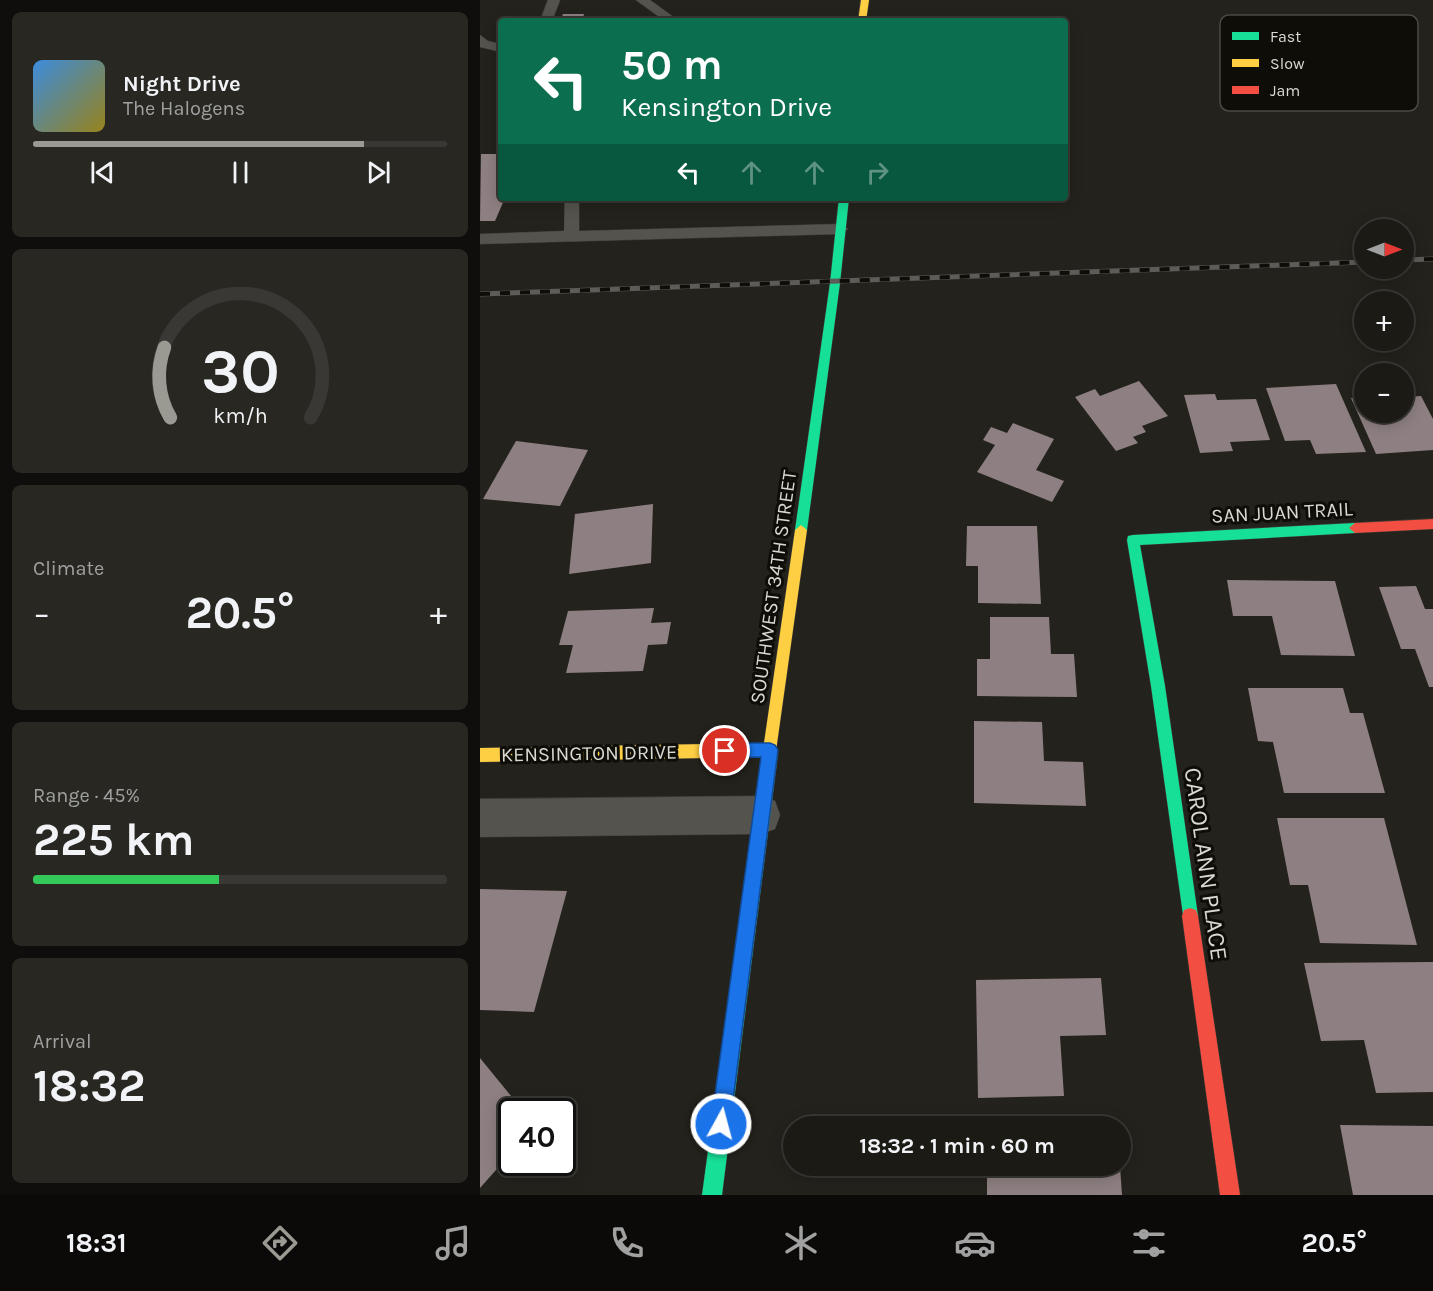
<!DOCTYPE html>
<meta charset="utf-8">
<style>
body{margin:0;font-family:Karla,sans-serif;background:#282722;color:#f1f3f6;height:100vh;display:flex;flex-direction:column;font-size:22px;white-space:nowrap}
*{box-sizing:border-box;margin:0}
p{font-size:20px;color:#a0a1a0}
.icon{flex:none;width:33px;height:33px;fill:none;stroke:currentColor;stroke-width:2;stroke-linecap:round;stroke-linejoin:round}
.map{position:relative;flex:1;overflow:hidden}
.drawer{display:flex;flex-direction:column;gap:12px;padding:12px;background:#0f0e0c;width:480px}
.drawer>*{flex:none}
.guide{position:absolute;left:18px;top:18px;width:570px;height:183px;border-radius:6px;box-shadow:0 3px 15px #0003,0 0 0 2px #393834;background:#0b6e4f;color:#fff;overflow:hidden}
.needle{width:39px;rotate:90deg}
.fabs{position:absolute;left:874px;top:219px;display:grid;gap:12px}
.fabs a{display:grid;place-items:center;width:60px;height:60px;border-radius:50%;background:#1b1a15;box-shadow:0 3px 15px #0003,0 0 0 2px #393834;font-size:30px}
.speed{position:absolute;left:18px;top:1098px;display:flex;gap:12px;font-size:30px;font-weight:700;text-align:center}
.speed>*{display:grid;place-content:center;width:78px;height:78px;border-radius:50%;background:#1b1a15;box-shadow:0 3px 15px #0003,0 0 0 2px #393834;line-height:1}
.speed .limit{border:3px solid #111;border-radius:9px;background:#fff;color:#111}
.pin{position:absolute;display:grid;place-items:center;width:51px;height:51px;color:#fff;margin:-26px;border:3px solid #fff;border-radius:50%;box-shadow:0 2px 6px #0007}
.me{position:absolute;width:66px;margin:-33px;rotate:7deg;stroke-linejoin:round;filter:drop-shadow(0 0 4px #0008)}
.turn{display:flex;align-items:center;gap:21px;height:126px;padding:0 24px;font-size:27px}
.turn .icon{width:78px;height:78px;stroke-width:2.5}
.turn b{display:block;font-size:42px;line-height:51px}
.lanes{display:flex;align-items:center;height:57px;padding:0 24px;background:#0003;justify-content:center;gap:30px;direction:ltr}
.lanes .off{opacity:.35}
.big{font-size:45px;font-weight:700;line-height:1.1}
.drawer .tile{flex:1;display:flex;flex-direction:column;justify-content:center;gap:9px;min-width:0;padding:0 21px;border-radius:9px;background:#282722}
.drawer .dial{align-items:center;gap:0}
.dial svg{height:156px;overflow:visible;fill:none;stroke:#393834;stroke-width:7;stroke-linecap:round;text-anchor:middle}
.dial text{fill:#f1f3f6;stroke:none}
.song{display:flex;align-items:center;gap:18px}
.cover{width:72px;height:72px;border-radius:9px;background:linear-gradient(135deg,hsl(210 70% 55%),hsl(50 70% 35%))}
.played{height:6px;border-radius:3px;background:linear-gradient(90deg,#9a9992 80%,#393834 80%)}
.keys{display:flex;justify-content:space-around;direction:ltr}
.heat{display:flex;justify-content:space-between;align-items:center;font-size:33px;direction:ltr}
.charge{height:9px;border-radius:4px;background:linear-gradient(90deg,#34c759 45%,#393834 0)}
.trip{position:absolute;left:303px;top:1116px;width:348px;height:60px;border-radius:30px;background:#1b1a15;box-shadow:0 3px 15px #0003,0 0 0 2px #393834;font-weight:700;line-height:60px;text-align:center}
.tabs{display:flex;height:96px;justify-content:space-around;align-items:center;background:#0b0a08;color:#a0a1a0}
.tabs .icon{width:42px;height:42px}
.tabs .active{color:#9a9992}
.tabs b{font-size:27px;color:#f1f3f6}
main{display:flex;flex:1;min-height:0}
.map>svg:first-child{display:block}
.building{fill:#8e8082}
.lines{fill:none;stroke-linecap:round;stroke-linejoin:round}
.lane-casing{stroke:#3e3c37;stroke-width:1}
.street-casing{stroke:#3e3c37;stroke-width:1}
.fast-casing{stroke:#3e3c37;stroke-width:1}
.slow-casing{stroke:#3e3c37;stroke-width:1}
.jam-casing{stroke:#3e3c37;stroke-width:1}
.lane{fill:#54534e;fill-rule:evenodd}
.street{fill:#54534e;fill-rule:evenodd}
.fast{fill:#16e098;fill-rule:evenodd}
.slow{fill:#ffcf43;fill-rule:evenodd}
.jam{fill:#f24e42;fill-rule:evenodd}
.rail-casing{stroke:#5d5c58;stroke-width:5}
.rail{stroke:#0e0d08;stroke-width:4;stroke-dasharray:10;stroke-linecap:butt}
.route{fill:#1a73e8;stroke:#114b97;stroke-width:1.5}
.labels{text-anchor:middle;stroke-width:6;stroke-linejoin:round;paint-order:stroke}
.street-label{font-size:20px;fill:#dad9d1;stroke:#0e0d08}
.near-street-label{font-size:24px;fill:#dad9d1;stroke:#0e0d08}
.key{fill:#0e0d08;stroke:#4b4a44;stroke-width:1.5}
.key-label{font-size:16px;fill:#dad9d1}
</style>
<main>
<section class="drawer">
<div class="tile">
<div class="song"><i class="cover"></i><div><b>Night Drive</b><p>The Halogens</p></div></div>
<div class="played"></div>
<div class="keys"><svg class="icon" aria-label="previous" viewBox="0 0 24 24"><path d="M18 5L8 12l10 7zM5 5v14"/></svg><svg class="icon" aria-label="pause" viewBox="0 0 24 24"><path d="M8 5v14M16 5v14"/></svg><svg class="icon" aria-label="next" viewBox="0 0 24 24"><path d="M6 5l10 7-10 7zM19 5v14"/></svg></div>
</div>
<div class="tile dial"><svg viewBox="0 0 100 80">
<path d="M14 69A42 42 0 1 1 86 69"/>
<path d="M14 69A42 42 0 0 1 11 33" stroke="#9a9992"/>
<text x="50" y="56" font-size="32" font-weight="700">30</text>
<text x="50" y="72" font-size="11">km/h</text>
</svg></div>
<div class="tile"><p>Climate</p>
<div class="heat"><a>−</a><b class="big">20.5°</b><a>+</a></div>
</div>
<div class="tile"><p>Range · 45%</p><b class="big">225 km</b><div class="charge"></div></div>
<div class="tile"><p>Arrival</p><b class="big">18:32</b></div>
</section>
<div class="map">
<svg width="953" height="1195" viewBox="0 0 953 1195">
<rect width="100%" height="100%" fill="#24221c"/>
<g class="building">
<path d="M83 14H104L103 18H133L132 21H80Z"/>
<path d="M1 154H21V198H25L15 221H0Z"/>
<path d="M659 381 688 416 662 426 666 432 653 437 658 443 636 451 595 397 615 389 620 396Z"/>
<path d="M856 384 886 452 836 454 830 440 805 441 786 388Z"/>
<path d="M924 392 926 397 941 396 953 419V450L896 454 871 398H885V412H924Z"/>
<path d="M735 394 737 400 776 399 790 440 750 442 753 451 720 453 704 395Z"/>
<path d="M533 423 574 439 556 470 584 481 572 502 497 472 515 445 503 440 511 427 527 433Z"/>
<path d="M36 441 108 450 80 506 3 499Z"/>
<path d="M173 504 171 563 89 574 95 514Z"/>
<path d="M487 526H557L561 604 498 603V566H486Z"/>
<path d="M747 580 855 581 875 656 801 655 792 616H753Z"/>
<path d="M936 586 945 609H953V687H949L935 649H921L899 587Z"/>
<path d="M174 608 171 623 191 622 187 644 168 645 163 671 86 673 93 645H79L88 611Z"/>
<path d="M510 617H569L571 654H594L597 697 497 696V659H510Z"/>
<path d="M768 688H863L870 713H883L905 793H804L793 742 778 741Z"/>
<path d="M494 721 562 722 564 761 603 762 606 806 494 803Z"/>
<path d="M797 818H904L937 945 840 943 828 885H810Z"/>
<path d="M0 889 87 891 54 1012 0 1010Z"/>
<path d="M953 962V1092L896 1093 884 1040 841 1041 824 963Z"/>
<path d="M621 978 626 1035 580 1036 584 1096 498 1098 496 980Z"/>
<path d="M0 1058 44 1112H32V1152L0 1188Z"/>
<path d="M860 1125 953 1126V1195H873Z"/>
<path d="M507 1166H640L642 1195H507Z"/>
</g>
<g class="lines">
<defs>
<g id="lane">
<path d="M68 0H80L72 21H60Z"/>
<path d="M156 0H170L199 21H185Z"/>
<path d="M0 35 8 41 21 44V52L0 47Z"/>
<path d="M85 198H99V231L360 224 368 229 360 234 0 244V234L84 231Z"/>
</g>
<path id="street" d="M281 796 295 801 300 815 295 829 281 834 0 837V799Z"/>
<g id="fast">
<path d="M359 198H369L360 283 327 530 321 535 315 530 350 283Z"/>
<path d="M875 523 881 528 875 533 660 545 685 686 718 916 716 922 710 924 704 922 671 686 647 540 648 536 653 535Z"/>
<path d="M290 746 295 748 298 753 242 1195H222L282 753 285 748Z"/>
</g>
<g id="slow">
<path d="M381 0H389L386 21H378Z"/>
<path d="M321 525 327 530 295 758 290 760 284 757 0 762V748L284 743 315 530Z"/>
</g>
<g id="jam">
<path d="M953 519V529L875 533 869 528 875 523Z"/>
<path d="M710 908 716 910 718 916 760 1195H740L702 916 704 910Z"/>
</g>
</defs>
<use href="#lane" class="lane-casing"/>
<use href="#street" class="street-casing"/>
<use href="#fast" class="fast-casing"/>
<use href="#slow" class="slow-casing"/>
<use href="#jam" class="jam-casing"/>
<use href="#lane" class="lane"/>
<use href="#street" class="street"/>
<use href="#fast" class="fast"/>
<use href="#slow" class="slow"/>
<use href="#jam" class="jam"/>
<defs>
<g id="rail">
<path d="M924 260 953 259"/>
<path d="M0 294 885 262"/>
</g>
</defs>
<use href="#rail" class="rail-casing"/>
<use href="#rail" class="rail"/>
</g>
<path class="route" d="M245 743H290L295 745 298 750 250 1124 248 1131 241 1133 234 1131 231 1124 281 757 245 758 240 756 238 751 240 746Z"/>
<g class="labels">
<g class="street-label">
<text transform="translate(802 512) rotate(-3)" y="7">SAN JUAN TRAIL</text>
<text transform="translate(293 587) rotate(-82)" y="7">SOUTHWEST 34TH STREET</text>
<text transform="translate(109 753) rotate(-1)" y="7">KENSINGTON DRIVE</text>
</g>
<g class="near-street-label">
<text transform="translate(726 864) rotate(82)" y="8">CAROL ANN PLACE</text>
</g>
</g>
<rect x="740" y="15" width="198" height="96" rx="9" class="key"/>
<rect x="752" y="32" width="27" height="8" fill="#16e098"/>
<rect x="752" y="59" width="27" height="8" fill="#ffcf43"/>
<rect x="752" y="86" width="27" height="8" fill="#f24e42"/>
<g class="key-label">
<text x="790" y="42">Fast</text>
<text x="790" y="69">Slow</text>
<text x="790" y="96">Jam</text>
</g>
</svg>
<div class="fabs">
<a><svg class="needle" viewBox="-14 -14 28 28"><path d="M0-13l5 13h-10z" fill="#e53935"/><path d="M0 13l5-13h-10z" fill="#a0a1a0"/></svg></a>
<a>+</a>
<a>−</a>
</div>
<div class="speed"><div class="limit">40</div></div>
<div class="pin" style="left:245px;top:751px;background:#d93025"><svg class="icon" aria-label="arrive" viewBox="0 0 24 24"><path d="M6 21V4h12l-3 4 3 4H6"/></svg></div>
<svg class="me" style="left:241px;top:1124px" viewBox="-20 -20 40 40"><circle r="17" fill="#1a73e8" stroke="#fff" stroke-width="3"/><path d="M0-11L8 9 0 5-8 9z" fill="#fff"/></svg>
<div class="trip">18:32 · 1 min · 60 m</div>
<div class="guide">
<div class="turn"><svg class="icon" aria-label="left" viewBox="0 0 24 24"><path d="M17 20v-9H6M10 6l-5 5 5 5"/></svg><div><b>50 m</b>Kensington Drive</div></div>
<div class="lanes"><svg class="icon" aria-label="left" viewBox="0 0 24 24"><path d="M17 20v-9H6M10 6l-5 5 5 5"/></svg><svg class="icon off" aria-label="ahead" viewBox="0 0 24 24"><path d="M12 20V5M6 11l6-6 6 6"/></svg><svg class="icon off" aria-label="ahead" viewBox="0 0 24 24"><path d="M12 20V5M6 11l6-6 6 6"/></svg><svg class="icon off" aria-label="right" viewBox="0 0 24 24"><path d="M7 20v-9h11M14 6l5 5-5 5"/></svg></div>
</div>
</div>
</main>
<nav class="tabs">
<b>18:31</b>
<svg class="icon active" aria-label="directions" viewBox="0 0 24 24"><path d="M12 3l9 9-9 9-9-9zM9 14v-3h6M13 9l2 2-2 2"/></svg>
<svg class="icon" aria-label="music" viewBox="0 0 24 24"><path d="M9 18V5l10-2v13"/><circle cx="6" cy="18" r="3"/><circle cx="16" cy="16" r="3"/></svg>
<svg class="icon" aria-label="phone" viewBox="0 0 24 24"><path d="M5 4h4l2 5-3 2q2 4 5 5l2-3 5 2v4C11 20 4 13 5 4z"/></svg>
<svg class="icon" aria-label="climate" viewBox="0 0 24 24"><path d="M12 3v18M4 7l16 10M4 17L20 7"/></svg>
<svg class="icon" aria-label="car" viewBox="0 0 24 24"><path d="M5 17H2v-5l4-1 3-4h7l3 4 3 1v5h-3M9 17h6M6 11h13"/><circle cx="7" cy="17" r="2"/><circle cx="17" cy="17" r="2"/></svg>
<svg class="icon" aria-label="filters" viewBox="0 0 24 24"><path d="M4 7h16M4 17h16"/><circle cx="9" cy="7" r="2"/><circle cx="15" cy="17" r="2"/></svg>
<b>20.5°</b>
</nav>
